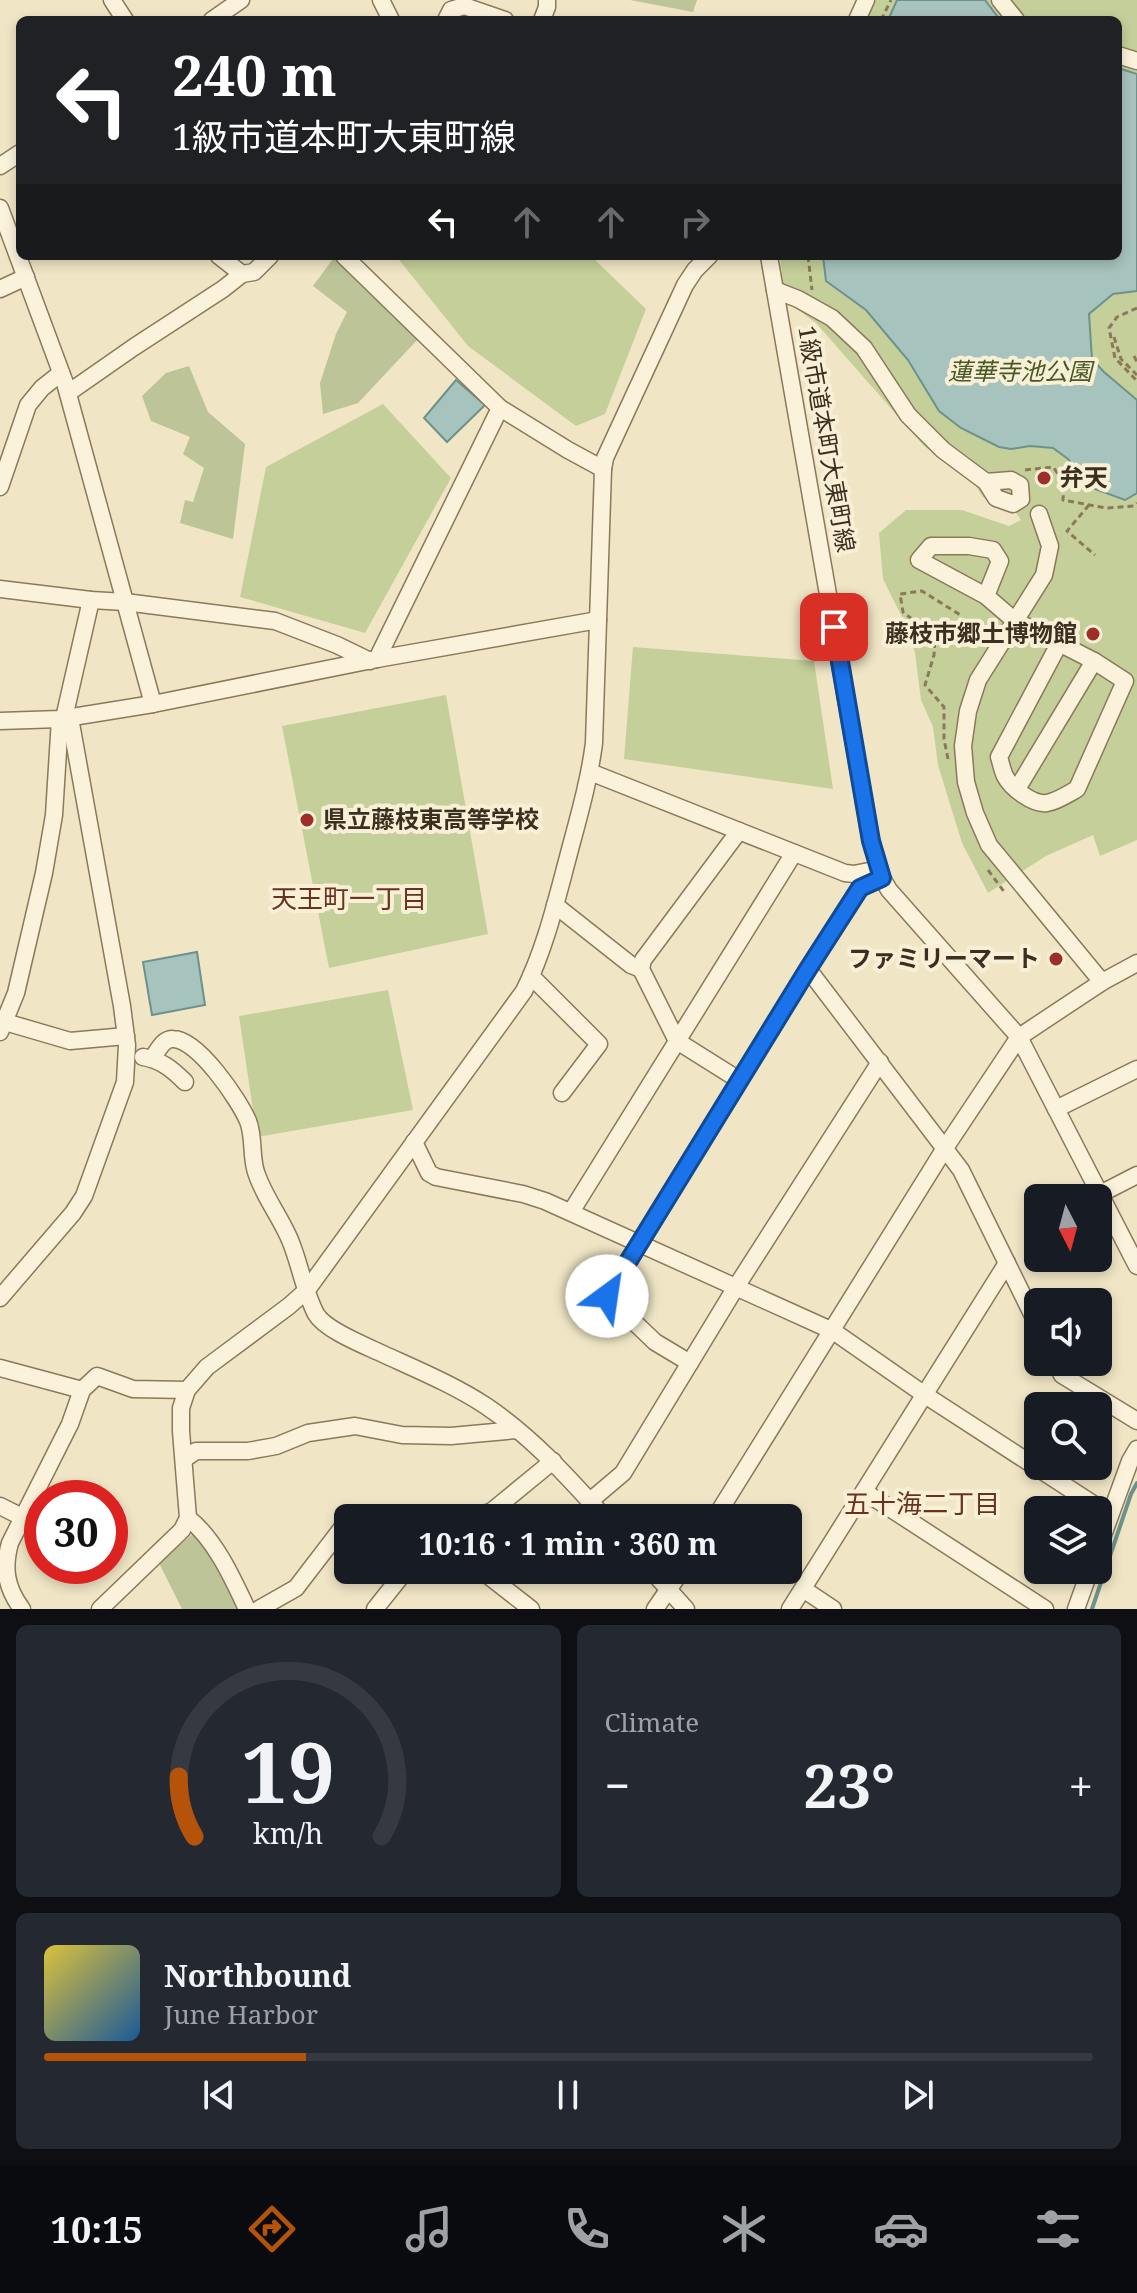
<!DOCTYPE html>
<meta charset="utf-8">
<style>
body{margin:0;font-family:"Noto Serif","Noto Sans JP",serif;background:#242831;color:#f1f3f6;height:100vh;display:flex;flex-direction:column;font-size:30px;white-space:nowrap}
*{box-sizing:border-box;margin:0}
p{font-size:26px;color:#9ea1a6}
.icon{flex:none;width:44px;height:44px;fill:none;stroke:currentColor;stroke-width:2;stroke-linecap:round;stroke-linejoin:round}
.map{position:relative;height:1609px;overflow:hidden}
.panel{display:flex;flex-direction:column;gap:16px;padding:16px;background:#0d0f14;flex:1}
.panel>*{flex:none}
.guide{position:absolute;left:16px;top:16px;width:1106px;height:244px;border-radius:12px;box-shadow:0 4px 12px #0003;background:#202124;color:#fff;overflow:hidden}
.needle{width:52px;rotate:174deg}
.fabs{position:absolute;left:1024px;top:1184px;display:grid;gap:16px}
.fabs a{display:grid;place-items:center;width:88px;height:88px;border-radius:12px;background:#171b24;box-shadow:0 4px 12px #0003;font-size:40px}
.speed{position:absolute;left:24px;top:1480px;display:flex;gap:16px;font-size:40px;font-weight:700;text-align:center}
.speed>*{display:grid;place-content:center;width:104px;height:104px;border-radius:50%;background:#171b24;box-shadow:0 4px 12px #0003;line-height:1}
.speed .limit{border:12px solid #d22;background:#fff;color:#111}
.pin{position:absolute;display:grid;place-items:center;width:68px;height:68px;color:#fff;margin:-34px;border-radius:16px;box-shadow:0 4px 12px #0006}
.me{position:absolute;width:88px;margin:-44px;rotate:31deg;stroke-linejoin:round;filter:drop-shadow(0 0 6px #0008)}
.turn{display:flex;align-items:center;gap:28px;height:168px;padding:0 24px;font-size:36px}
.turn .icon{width:104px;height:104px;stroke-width:2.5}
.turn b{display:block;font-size:56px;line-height:68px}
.lanes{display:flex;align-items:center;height:76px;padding:0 24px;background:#0003;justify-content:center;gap:40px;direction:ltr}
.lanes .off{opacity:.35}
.big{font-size:60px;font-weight:700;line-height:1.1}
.panel .widget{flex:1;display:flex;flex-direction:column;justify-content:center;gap:12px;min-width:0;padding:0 28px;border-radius:12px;background:#242831}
.panel .dial{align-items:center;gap:0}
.dial svg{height:208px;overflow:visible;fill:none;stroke:#363941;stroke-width:7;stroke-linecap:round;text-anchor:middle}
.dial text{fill:#f1f3f6;stroke:none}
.song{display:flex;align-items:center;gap:24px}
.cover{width:96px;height:96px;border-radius:12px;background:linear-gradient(135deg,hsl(50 70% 55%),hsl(210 70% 35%))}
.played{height:8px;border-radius:4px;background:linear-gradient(90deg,#b45309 25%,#363941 25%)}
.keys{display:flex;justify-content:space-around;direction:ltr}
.heat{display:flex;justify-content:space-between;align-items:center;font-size:44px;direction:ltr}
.panel .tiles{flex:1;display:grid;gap:16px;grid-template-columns:1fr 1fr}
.widget:last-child{grid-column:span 2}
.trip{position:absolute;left:334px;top:1504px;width:468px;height:80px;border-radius:12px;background:#171b24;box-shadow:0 4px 12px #0003;font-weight:700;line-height:80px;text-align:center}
.tab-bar{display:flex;height:128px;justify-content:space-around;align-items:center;background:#090b0e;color:#9ea1a6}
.tab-bar .icon{width:56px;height:56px}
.tab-bar .on{color:#b45309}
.tab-bar b{font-size:36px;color:#f1f3f6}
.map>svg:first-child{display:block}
.green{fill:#c5cf99}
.cemetery{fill:#bcc498}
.water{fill:#a7c3bd;stroke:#6d928c;stroke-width:2}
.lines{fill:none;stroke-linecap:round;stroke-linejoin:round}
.stream{stroke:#6d928c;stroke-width:4}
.minor-casing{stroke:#8c785b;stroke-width:19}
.path{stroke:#8c785b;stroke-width:3;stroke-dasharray:6 4;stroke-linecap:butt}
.minor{stroke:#faf2da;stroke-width:16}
.route-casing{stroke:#114b97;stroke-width:20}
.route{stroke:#1a73e8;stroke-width:14}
.poi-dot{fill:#9d2f28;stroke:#f7efd6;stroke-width:3}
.labels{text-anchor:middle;stroke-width:8;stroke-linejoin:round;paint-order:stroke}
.park-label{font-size:24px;font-style:italic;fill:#495925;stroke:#f7efd6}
.street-label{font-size:24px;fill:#3c2f1f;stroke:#f7efd6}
.poi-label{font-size:24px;font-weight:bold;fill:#3c2f1f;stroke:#f7efd6;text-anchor:start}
.neighbourhood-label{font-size:26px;fill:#6a321d;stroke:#f7efd6}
</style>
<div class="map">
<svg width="1137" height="1609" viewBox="0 0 1137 1609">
<rect width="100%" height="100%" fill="#f0e6c6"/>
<g class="green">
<path d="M876 0H1137V840L1100 856 1093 835 1046 856 988 893 962 843 938 765 933 727 921 700 915 653 907 627 883 579 879 533 906 510H962L1009 526 1021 520 1014 510 983 497 970 477 924 446 816 323 785 300 780 256H1118V20H867Z"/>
<path d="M396 256H591L646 309 605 414 576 426 468 346Z"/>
<path d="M383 404 451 478 365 633 240 597 266 467Z"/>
<path d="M633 647 814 661 833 789 624 759Z"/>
<path d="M446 695 488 934 329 968 282 726Z"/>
<path d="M388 990 413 1110 257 1137 239 1016Z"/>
</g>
<g class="cemetery">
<path d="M630 0H697L693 12Z"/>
<path d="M335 256 420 337 358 403 323 414 320 383 336 334 347 312 313 286Z"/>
<path d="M189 366 208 412 245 444 233 539 180 523 185 500 193 502 204 468 183 454 190 437 151 421 142 396 166 373Z"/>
<path d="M194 1533 230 1588 239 1609H182L159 1563Z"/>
</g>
<g class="water">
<path d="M897 0H985L1000 20H888Z"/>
<path d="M1118 68 1137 74V291L1113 294 1089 314 1092 359 1104 372 1137 400V493L1125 500 1084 485 1078 472 1068 459 1053 448 1030 446 1011 449 999 447 961 428 939 411 908 360 866 310 826 281 823 256H1118Z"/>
<path d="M456 380 485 405 447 442 424 418Z"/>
<path d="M197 952 205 1005 152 1015 143 962Z"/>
</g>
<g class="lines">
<path class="stream" d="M1092 1609 1131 1494 1137 1483"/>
<defs>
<g id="minor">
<path d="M112 0 125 20"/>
<path d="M381 0 391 20"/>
<path d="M1000 0 1016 20"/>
<path d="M212 20 241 0"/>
<path d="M446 20 451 10 464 6 505 20"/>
<path d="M542 20 547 7V0"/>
<path d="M857 20 866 0"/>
<path d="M1118 55 1137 61"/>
<path d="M0 166 20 153"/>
<path d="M0 208 65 383 153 704"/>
<path d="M219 256 242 274"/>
<path d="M344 256 500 408 568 450 603 469"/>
<path d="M769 256 871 841 882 878 889 890 1019 1037 1137 1266"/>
<path d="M0 289 26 277"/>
<path d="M775 290 798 299 832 318 864 348 908 415 943 450 986 482 996 498 1013 504 1021 499 1020 485 1011 480 986 482"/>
<path d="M68 393 134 347 223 289 242 274 254 272 270 256"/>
<path d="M0 487 28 405 42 388 61 373"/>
<path d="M1039 514 1050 546 1044 575 978 680 968 711 963 746 966 782 975 813 989 845 1102 982"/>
<path d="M0 589 91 600 125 602 275 621 337 645 370 661"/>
<path d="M986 596 1000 561 993 550 969 546H931L919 560 986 596 1014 620 1094 661 1125 681 1077 789C1068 794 1058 801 1047 803 1033 805 1011 788 1005 776 1002 770 1001 763 999 757L1060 642"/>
<path d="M377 659 500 408"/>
<path d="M64 718 91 600"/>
<path d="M0 721 60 719 153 704 377 659 598 620"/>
<path d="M590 772 845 873 854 874 879 869"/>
<path d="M1017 789 1094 661"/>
<path d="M739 831 643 960 641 969 677 1041 739 1080"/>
<path d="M555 905 631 965 641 969"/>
<path d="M808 969 961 1170 1038 1326"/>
<path d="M531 976 599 1044 562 1093"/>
<path d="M5 1022 70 1041 126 1036"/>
<path d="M0 1032 16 993 44 873 54 815 60 719"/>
<path d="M143 1057C161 1060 172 1069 185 1082"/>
<path d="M152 1059C157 1052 163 1038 173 1039 198 1039 239 1100 248 1121 255 1139 250 1158 257 1175 265 1198 281 1218 290 1240 300 1264 304 1291 316 1314 325 1330 366 1346 383 1354 418 1370 454 1385 486 1406 531 1436 569 1478 605 1518"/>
<path d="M1056 1109 1137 1069"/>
<path d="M414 1142 429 1173 436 1177 523 1194 545 1201 833 1331 925 1395 1110 1515"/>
<path d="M1100 1194 1137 1175"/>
<path d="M571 1212 794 853"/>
<path d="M0 1298 73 1213 84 1196 125 1082 127 1045 122 1006 70 718"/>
<path d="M1056 1362 1062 1375 1137 1421"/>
<path d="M690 1363 655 1342 607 1296 808 969 860 888 882 878"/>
<path d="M0 1368 82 1390"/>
<path d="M184 1459 196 1451H248L276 1446 308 1433 355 1426 402 1435 451 1436 517 1430"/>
<path d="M865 1492 1045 1609"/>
<path d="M590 1501 623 1473 736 1287 880 1062"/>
<path d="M0 1506 22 1517"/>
<path d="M188 1518C215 1539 233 1579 247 1609"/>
<path d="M476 1518 492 1511 553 1461"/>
<path d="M715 1518 945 1148 1019 1037 1102 982 1137 963"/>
<path d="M1098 1549 1130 1461 1137 1449"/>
<path d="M481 1570 531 1609"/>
<path d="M651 1570 686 1609"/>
<path d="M803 1589 833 1609"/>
<path d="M22 1609C6 1588 3 1568 10 1543L70 1424 82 1390 97 1376 133 1389 187 1390"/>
<path d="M100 1609 182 1530 188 1518 181 1431V1408L187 1390 207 1367 289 1306 307 1290 524 991C545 949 556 902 568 857 578 819 589 782 594 743L603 469 605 458 685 285 695 270 709 256"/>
<path d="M259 1609 296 1588 342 1528 348 1526"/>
<path d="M375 1609 406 1570"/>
<path d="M655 1609 682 1570"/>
<path d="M790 1609 1007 1263"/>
<path d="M1076 1609 1090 1570"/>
</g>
</defs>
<use href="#minor" class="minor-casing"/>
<g class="path">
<path d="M881 20 891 0"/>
<path d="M808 256 812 290"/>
<path d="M1137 308 1117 317 1109 328 1115 358 1137 381"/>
<path d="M1114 337 1121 359 1137 375"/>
<path d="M1134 356 1137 362"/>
<path d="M1025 470 1053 467 1064 482 1063 500 1106 508 1134 506 1137 503"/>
<path d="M1089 505 1067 531 1095 555"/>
<path d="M948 759 944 739V707L925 685 934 655 935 637 903 612 900 594 922 591 962 616"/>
<path d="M988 870 1005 893"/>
</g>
<use href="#minor" class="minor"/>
</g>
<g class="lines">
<defs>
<path id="route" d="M607 1296 808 969 860 888 882 878 871 841 834 627"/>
</defs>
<use href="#route" class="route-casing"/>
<use href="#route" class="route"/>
</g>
<g class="poi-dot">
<circle cx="1044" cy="478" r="8"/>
<circle cx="1093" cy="634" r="8"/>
<circle cx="307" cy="820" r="8"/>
<circle cx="1056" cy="959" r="8"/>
</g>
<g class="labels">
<g class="park-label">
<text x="1020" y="380">蓮華寺池公園</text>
</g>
<g class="street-label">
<text transform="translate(826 439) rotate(80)" y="8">1級市道本町大東町線</text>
</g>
<g class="poi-label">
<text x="1060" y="486">弁天</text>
<text x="1077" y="642" text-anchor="end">藤枝市郷土博物館</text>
<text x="323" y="828">県立藤枝東高等学校</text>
<text x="1040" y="967" text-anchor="end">ファミリーマート</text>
</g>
<g class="neighbourhood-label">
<text x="349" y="908">天王町一丁目</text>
<text x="922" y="1513">五十海二丁目</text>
</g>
</g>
</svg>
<div class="fabs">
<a><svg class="needle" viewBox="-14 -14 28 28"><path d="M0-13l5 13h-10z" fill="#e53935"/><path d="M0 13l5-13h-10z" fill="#9ea1a6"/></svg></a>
<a><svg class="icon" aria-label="sound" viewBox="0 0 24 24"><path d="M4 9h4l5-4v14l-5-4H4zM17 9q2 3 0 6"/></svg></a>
<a><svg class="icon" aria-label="search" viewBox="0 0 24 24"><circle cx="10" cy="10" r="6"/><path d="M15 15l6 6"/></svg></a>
<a><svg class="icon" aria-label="layers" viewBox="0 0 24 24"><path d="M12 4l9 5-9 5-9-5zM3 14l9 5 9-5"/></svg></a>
</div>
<div class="speed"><div class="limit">30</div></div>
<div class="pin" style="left:834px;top:627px;background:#d93025"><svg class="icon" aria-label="arrive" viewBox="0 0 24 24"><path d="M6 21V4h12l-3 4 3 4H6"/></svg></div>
<svg class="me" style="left:607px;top:1296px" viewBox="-20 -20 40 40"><circle r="19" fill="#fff"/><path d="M0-13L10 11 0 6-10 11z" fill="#1a73e8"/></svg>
<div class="trip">10:16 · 1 min · 360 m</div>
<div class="guide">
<div class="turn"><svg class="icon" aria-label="left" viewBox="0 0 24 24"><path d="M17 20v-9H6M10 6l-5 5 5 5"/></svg><div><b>240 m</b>1級市道本町大東町線</div></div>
<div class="lanes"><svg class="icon" aria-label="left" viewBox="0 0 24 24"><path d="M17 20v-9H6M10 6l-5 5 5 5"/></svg><svg class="icon off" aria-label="ahead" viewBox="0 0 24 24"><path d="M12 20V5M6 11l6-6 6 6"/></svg><svg class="icon off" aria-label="ahead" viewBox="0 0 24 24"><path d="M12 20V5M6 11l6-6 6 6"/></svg><svg class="icon off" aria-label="right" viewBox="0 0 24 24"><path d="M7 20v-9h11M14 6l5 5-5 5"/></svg></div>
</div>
</div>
<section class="panel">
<div class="tiles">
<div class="widget dial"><svg viewBox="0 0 100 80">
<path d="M14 69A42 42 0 1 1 86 69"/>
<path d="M14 69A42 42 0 0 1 8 46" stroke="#b45309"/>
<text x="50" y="56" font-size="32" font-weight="700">19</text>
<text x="50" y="72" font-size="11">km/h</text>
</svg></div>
<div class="widget"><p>Climate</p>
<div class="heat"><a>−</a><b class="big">23°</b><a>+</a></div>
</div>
<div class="widget">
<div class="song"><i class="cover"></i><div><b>Northbound</b><p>June Harbor</p></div></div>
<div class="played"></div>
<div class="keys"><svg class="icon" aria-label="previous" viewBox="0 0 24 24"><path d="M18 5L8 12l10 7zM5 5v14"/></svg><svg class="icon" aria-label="pause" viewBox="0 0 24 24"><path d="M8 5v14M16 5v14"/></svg><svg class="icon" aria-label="next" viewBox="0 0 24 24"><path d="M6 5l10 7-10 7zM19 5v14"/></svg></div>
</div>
</div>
</section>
<nav class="tab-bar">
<b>10:15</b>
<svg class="icon on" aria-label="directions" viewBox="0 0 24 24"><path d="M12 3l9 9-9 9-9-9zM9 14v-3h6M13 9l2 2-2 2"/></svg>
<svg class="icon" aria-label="music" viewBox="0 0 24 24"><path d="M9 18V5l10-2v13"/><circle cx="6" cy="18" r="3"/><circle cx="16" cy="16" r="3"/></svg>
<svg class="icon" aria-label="phone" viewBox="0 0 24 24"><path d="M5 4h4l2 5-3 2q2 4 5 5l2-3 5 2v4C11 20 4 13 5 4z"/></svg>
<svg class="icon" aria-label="climate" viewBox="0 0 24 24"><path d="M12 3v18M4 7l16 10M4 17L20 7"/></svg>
<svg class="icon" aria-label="car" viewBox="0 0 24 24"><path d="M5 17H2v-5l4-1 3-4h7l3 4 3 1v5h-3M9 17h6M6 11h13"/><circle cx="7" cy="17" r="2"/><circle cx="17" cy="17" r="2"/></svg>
<svg class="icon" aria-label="filters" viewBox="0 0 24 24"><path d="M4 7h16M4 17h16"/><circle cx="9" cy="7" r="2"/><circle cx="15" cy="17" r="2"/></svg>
</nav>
